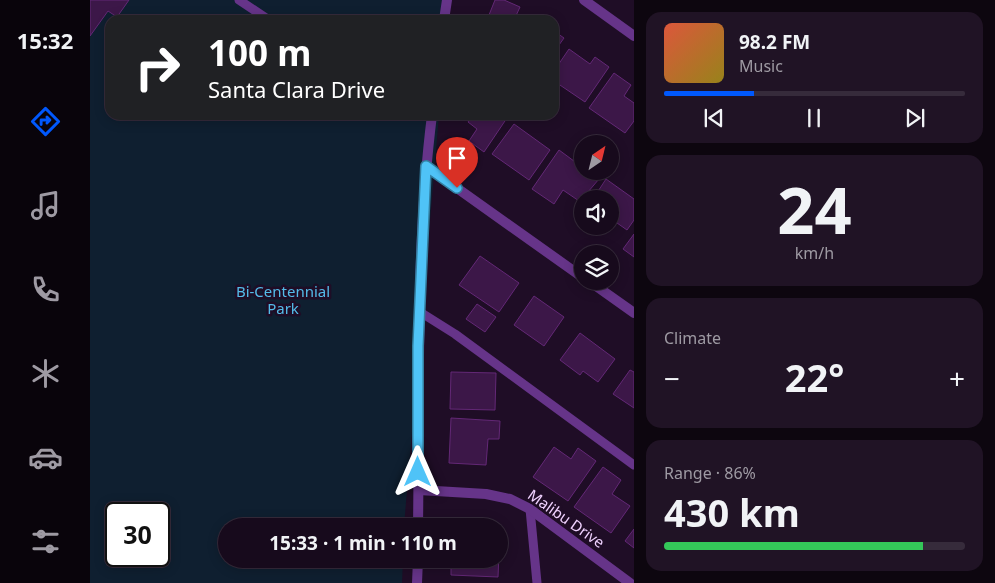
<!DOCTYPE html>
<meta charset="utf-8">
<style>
body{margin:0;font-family:"Noto Sans",sans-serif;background:#201325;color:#f1f3f6;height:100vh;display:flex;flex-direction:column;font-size:19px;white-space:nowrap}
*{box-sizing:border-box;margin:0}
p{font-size:16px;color:#9e9aa3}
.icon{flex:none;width:28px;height:28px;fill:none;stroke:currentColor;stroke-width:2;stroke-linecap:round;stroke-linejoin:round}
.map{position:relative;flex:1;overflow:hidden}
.sheet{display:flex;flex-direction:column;gap:12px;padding:12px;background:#0d060f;width:361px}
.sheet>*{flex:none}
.banner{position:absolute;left:15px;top:15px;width:454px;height:105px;border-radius:15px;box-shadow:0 2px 12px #0003,0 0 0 1px #362b3b;background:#202124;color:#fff;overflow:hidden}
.needle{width:32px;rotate:35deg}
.controls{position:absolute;left:484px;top:135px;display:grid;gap:10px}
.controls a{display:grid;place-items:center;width:45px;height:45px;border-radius:50%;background:#170a1c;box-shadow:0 2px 12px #0003,0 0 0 1px #362b3b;font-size:25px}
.speed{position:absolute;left:15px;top:502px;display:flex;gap:10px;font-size:25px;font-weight:700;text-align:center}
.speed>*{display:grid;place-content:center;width:65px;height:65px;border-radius:50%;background:#170a1c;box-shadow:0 2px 12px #0003,0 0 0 1px #362b3b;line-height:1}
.speed .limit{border:2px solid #111;border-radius:8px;background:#fff;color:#111}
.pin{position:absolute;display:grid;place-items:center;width:42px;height:42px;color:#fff;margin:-51px -21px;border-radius:50% 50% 50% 0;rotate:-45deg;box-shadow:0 0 5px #0007}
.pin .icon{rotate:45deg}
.me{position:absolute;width:55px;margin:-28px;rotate:0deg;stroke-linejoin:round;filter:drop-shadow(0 0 4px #0008)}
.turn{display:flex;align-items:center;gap:18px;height:105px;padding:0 20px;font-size:22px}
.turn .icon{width:65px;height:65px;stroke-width:2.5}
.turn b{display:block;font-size:35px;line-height:42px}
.big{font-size:38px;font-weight:700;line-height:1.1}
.sheet .tile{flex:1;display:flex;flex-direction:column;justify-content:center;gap:8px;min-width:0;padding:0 18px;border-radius:15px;background:#201325}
.sheet .dial{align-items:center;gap:0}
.dial b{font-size:65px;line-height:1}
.song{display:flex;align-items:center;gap:15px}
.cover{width:60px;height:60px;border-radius:8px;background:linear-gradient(135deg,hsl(10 70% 55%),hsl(50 70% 35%))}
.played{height:5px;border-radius:2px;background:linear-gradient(90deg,#0058fd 30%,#362b3b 30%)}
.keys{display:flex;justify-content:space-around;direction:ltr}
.heat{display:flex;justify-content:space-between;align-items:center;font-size:28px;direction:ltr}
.charge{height:8px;border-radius:4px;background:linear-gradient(90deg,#34c759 86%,#362b3b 0)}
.trip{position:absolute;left:128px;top:518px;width:290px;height:50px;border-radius:25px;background:#170a1c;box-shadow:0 2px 12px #0003,0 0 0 1px #362b3b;font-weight:700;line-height:50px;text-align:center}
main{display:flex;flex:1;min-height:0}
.dock{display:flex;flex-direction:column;width:90px;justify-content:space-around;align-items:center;background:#09040b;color:#9e9aa3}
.dock .icon{width:35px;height:35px}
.dock .current{color:#0058fd}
.dock b{font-size:22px;color:#f1f3f6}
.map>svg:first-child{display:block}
.green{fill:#0f1f30;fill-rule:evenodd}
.building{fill:#3c1748;stroke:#632876}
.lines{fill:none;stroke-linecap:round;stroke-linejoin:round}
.service{stroke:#663489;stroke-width:9}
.minor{stroke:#663489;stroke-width:10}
.route-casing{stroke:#337fa1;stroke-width:12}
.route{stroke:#4fc3f7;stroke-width:9}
.labels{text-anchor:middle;stroke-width:5;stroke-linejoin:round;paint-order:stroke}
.park-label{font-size:15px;fill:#54bce9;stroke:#1f0d26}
.street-label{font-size:15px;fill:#f0d2ff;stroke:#1f0d26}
</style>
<main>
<nav class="dock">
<b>15:32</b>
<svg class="icon current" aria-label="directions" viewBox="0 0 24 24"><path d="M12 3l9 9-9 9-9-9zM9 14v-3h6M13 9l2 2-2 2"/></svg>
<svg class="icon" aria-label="music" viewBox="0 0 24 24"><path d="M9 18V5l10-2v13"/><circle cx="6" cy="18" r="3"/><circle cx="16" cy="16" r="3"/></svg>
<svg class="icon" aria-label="phone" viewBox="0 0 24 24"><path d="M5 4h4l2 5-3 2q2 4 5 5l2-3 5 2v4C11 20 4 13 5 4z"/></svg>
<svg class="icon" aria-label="climate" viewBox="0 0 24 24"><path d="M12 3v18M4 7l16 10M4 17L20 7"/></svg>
<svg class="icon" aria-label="car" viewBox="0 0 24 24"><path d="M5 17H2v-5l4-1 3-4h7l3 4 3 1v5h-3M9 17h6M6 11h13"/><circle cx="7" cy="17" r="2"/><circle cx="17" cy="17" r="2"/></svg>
<svg class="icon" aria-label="filters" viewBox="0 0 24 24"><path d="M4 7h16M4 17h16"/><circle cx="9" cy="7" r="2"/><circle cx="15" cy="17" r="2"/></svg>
</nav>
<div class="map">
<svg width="544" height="583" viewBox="0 0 544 583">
<rect width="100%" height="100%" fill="#1f0d26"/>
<path class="green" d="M0 0H360L358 20H20V115H349L314 526H136V559H313L312 583H0ZM26 514H69V556H26Z"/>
<g class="building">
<path d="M0 0H39L27 17 18 11 0 36Z"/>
<path d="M405 0H414L430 7 424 20H397Z"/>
<path d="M464 31 474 38 464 52Z"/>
<path d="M479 49 500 64 505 57 519 67 495 102 464 81V71Z"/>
<path d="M524 73 541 85 534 96 544 103V121L535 133 499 108Z"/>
<path d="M383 115H419L394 152 379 141 387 129 378 122Z"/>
<path d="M424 124 460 150 439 180 402 154Z"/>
<path d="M469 150 492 167V171H498L509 179 492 199V203L473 190 464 204 442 189Z"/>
<path d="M516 179 544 199V220L537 230 520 218V199H503Z"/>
<path d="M495 226H513L507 235Z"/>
<path d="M544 234V257L533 249Z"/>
<path d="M390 256 429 283 409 312 369 285Z"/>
<path d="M444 296 474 317 454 346 424 325Z"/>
<path d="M387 304 406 317 395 332 376 319Z"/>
<path d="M490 333 525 359 508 382 493 371 490 375 470 360Z"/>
<path d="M540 370 544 372V408L523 394Z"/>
<path d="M361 372 406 373 405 410 360 409Z"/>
<path d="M361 418 410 421 409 439H398L396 465 359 463Z"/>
<path d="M464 447 481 459 488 448 506 461 478 501 443 477Z"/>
<path d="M513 467 531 480 522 494 540 506 521 533 484 507Z"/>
<path d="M544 529V548L535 541Z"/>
<path d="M409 554 408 577 361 575V559H409Z"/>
</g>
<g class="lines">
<g class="service">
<path d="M149 0 176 18 184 20"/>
<path d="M330 312 365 334 544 465"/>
<path d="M440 509 447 583"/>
</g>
<g class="minor">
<path d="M494 0 544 36"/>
<path d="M354 20 357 0"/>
<path d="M336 166 492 277"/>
<path d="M499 281 544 313"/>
<path d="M329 490 396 494 420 499 440 509 540 583"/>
<path d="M328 526C330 389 325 251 342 115"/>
<path d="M327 583 328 559"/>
</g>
</g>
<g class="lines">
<defs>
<path id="route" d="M328 472V346L336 166 367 188"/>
</defs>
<use href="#route" class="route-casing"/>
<use href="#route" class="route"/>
</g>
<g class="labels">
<g class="park-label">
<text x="193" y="297">Bi-Centennial<tspan x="193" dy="17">Park</tspan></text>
</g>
<g class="street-label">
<text transform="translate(476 519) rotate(35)" y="5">Malibu Drive</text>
</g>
</g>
</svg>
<div class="controls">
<a><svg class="needle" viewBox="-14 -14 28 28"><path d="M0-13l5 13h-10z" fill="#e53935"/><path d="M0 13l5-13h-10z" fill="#9e9aa3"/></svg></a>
<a><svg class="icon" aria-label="sound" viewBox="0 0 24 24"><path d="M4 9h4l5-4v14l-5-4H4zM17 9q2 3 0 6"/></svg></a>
<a><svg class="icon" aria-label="layers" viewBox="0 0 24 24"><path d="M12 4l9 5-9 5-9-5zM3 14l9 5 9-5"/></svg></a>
</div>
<div class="speed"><div class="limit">30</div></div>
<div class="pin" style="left:367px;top:188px;background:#d93025"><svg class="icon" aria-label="arrive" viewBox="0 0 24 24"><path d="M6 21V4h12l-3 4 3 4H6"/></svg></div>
<svg class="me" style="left:328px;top:472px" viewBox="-20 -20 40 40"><path d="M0-17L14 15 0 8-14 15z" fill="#4fc3f7" stroke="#fff" stroke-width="4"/></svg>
<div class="trip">15:33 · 1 min · 110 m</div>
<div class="banner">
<div class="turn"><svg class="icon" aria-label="right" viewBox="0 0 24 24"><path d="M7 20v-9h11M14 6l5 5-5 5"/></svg><div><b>100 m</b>Santa Clara Drive</div></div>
</div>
</div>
<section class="sheet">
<div class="tile">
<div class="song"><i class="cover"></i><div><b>98.2 FM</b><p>Music</p></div></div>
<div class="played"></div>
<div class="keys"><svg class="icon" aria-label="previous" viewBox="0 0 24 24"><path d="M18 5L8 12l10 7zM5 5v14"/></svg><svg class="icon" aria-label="pause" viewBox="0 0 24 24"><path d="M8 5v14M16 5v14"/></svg><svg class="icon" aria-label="next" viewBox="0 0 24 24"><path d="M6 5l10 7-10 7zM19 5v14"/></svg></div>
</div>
<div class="tile dial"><b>24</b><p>km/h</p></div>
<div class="tile"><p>Climate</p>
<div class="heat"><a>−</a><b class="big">22°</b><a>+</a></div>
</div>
<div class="tile"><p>Range · 86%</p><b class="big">430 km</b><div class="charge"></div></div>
</section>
</main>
